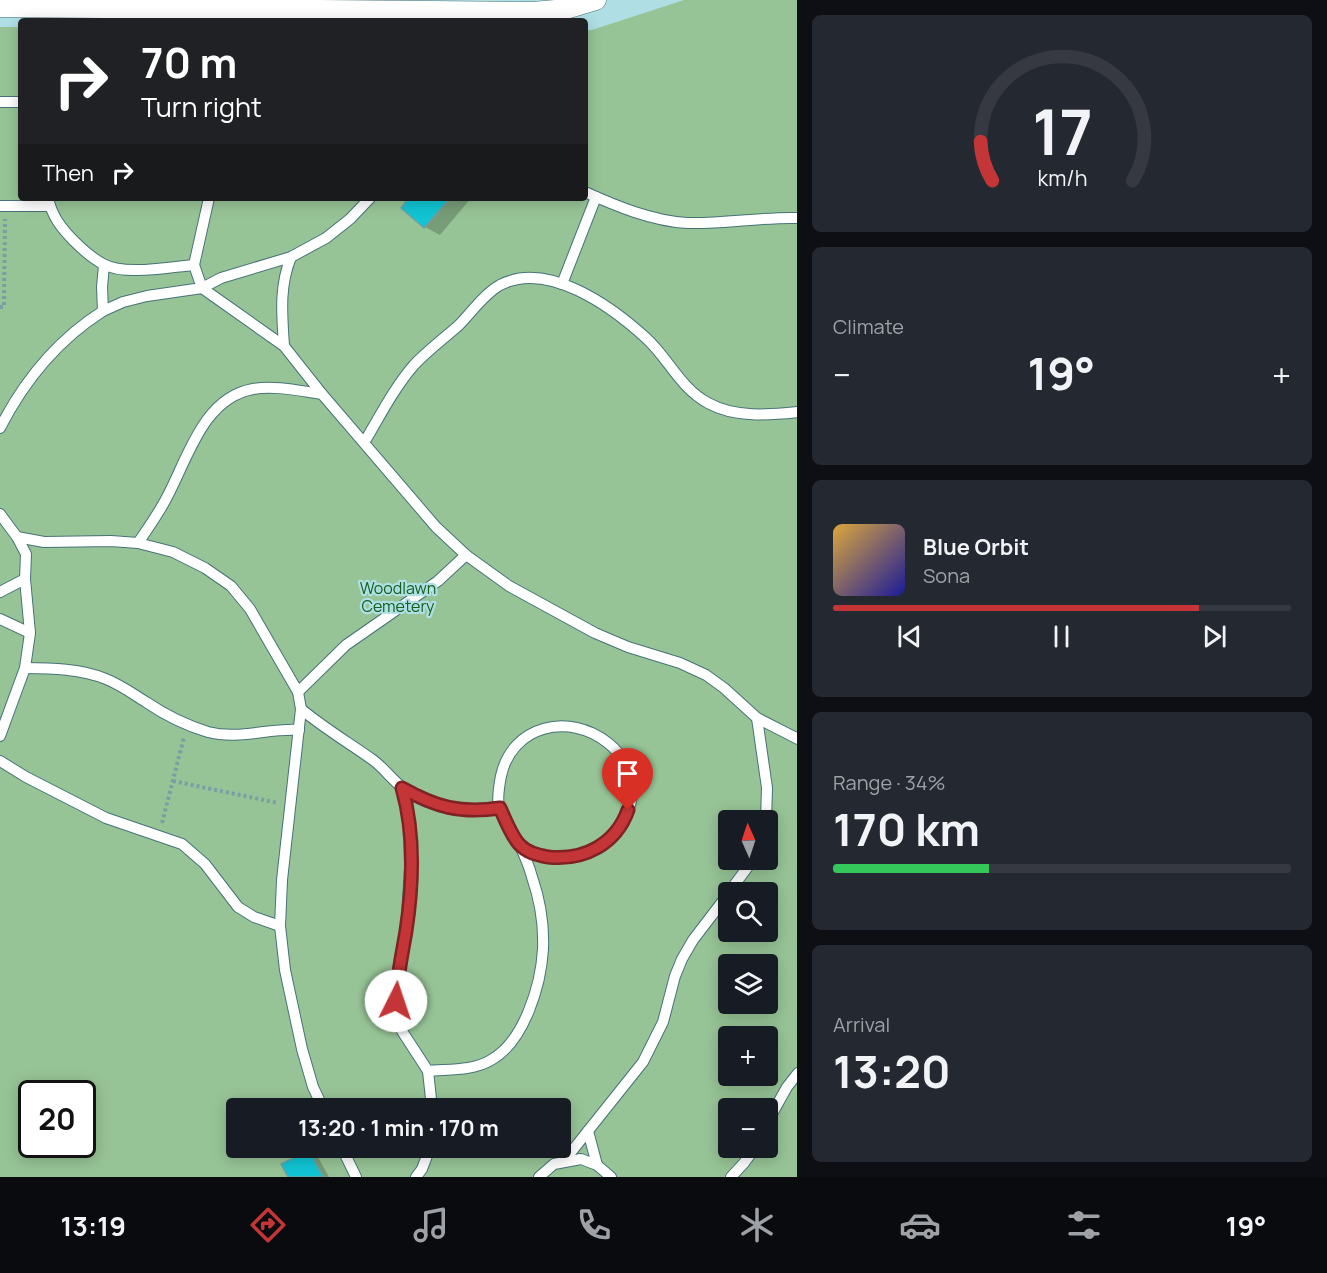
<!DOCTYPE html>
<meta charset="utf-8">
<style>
body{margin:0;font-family:Manrope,sans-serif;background:#242831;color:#f1f3f6;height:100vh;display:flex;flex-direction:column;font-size:22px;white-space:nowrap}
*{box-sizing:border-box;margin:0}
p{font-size:20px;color:#9ea1a6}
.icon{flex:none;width:33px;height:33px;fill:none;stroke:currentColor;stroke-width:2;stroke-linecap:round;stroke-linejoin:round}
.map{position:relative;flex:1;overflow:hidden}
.drawer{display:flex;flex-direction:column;gap:15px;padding:15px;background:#0d0f14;width:530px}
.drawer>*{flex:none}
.guide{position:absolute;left:18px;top:18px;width:570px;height:183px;border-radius:6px;box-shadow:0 3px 15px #0003;background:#202124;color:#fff;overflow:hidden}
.needle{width:39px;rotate:357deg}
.buttons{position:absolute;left:718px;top:810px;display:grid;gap:12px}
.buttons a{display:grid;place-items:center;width:60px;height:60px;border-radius:6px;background:#171b24;box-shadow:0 3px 15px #0003;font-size:30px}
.speed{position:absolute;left:18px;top:1080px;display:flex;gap:12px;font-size:30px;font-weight:700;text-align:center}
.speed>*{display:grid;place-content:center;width:78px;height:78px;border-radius:50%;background:#171b24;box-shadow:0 3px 15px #0003;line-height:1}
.speed .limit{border:3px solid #111;border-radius:9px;background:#fff;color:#111}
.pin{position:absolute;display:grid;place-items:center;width:51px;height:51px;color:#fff;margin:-62px -26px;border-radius:50% 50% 50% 0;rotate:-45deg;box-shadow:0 0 6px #0007}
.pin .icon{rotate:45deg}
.me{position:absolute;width:66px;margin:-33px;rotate:4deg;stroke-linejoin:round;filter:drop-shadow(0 0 4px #0008)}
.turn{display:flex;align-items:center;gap:21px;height:126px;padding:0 24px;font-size:27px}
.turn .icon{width:78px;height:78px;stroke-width:2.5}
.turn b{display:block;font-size:42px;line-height:51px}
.then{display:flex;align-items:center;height:57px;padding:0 24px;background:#0003;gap:12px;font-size:22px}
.big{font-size:45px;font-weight:700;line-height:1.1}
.drawer .card{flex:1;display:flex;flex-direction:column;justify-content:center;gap:9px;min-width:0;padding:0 21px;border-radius:9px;background:#242831}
.drawer .dial{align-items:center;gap:0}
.dial svg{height:156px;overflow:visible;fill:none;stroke:#363941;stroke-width:7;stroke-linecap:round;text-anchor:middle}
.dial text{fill:#f1f3f6;stroke:none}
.song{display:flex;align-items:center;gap:18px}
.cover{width:72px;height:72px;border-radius:9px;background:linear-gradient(135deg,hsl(40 70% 55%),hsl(240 70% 35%))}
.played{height:6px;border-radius:3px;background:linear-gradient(90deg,#c43537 80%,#363941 80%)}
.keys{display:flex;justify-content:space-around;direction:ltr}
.heat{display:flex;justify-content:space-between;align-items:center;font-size:33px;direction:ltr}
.charge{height:9px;border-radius:4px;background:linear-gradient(90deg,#34c759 34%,#363941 0)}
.trip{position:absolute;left:226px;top:1098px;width:345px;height:60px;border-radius:6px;background:#171b24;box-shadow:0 3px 15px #0003;font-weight:700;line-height:60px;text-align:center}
.menu{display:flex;height:96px;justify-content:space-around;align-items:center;background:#090b0e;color:#9ea1a6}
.menu .icon{width:42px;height:42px}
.menu .selected{color:#c43537}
.menu b{font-size:27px;color:#f1f3f6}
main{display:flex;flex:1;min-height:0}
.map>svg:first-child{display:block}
.green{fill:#97c497;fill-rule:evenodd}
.shadow{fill:#0003}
.building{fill:#11c5d4;stroke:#719fa4;stroke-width:1.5}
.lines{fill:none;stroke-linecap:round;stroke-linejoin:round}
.lane-casing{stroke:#467378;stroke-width:12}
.street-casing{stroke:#467378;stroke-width:21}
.path{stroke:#799fa3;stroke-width:4;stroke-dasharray:3 3;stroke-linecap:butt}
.lane{stroke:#fff;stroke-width:10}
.street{stroke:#fff;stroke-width:20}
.route-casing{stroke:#7f2224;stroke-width:15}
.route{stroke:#c43537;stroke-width:10}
.labels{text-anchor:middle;stroke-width:4.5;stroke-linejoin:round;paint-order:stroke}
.park-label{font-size:16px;fill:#13611d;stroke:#afdfe4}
</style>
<main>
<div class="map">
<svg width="798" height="1177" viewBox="0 0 798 1177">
<rect width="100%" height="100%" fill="#afdfe4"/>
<path class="green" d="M684 0H797V1177H0V27H21V198H585V30H592ZM729 820H768V860H729ZM729 892H768V932H729ZM729 964H768V1004H729ZM729 1036H768V1076H729ZM32 1094H82V1144H32ZM237 1108H561V1148H237ZM729 1108H768V1148H729Z"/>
<g class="shadow">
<path d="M411 198H471L440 235 425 227Z"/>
<path d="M309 1151 318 1157 329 1177H290Z"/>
</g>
<g class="building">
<path d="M409 198H450L424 228 401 208Z"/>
<path d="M309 1150 323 1177H288L281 1164Z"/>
</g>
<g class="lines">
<defs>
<g id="lane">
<path d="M133 8 141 21"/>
<path d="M0 102H21"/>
<path d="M585 192C616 206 652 221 687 223 724 224 761 217 798 218"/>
<path d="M48 198C52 216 61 228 74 241 83 250 92 258 103 264 125 276 169 267 194 265L209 198"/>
<path d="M0 206H50"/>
<path d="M194 265 202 288 284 346 322 394 436 527 466 555 509 586 595 633 628 647 680 663 706 675 724 688 757 718 798 739"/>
<path d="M562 284 596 197"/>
<path d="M103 311 123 302 147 296 202 288 221 278 291 257 326 238 350 219 370 198"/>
<path d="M284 346C282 314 279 287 291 257"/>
<path d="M0 428C24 381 59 339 103 311L102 287 104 265"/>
<path d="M365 441C380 416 394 388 414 365 427 351 443 339 458 326 471 313 484 294 500 285 548 260 612 307 646 338 669 359 680 388 708 403 735 418 769 415 798 412"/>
<path d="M0 514 17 537 26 554 25 579 30 633 25 668 0 736"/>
<path d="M17 537 44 542 111 541 138 543 173 552 205 568 231 586 250 609 298 692 301 709 282 880 280 926 285 970 302 1049 313 1087 323 1108"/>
<path d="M138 543C148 528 159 513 167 497 188 458 203 398 253 389 275 385 300 391 322 394"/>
<path d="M0 592 25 579"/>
<path d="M0 619 30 633"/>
<path d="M25 668C51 668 82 669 106 679 121 685 133 694 146 702 165 715 185 725 208 732 239 740 268 728 299 730"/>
<path d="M298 692 346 645 438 581 466 555"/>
<path d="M301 709C324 728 349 743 373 760 384 768 392 780 403 788 431 810 466 813 499 808"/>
<path d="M757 718 767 788 766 820"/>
<path d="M0 761 26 777 106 818 182 844 205 864 238 907 254 917 280 926"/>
<path d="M402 788 409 822 410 868 406 931 399 964 396 1001 398 1016 402 1031 428 1071 432 1108"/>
<path d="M729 892 753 860"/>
<path d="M428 1071C448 1069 473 1071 491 1060 524 1042 541 985 543 949 544 925 540 900 532 877 529 866 524 854 519 844 513 832 503 820 499 808 497 798 499 786 501 776 512 725 569 712 608 743 663 787 615 865 552 857 546 856 539 857 534 854 529 852 524 847 519 844"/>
<path d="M768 1121 787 1087 798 1073"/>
<path d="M588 1131 597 1165"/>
<path d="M342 1148 356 1177"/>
<path d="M564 1161 643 1062 663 1022 675 976 682 959 693 940 729 893"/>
<path d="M416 1177 422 1169 430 1148"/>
<path d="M539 1177 554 1164 581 1159 597 1165 611 1177"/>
<path d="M731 1177 744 1163 755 1148"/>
</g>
<path id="street" d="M0 7 533 12 566 9 596 0"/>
</defs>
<use href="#lane" class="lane-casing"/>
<use href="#street" class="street-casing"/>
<g class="path">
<path d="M0 307H4L5 219"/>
<path d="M173 781 278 803"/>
<path d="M162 823 184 737"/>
</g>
<use href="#lane" class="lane"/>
<use href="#street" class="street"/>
</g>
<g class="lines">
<defs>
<path id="route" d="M396 1001C397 977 402 955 406 931 413 885 415 833 402 788 436 807 460 814 500 808 505 819 511 835 519 844 527 853 538 855 548 857 584 861 616 844 628 810"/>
</defs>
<use href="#route" class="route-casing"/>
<use href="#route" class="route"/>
</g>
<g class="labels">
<g class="park-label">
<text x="398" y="594">Woodlawn<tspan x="398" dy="18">Cemetery</tspan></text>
</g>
</g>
</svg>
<div class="buttons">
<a><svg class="needle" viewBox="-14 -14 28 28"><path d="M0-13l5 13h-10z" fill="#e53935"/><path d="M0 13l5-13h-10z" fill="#9ea1a6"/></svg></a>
<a><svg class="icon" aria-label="search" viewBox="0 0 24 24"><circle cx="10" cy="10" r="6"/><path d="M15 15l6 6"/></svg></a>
<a><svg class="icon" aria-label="layers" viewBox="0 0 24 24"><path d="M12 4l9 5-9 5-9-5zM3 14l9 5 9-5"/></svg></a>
<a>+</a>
<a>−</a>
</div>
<div class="speed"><div class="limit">20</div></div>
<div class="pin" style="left:628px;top:810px;background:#d93025"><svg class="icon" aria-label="arrive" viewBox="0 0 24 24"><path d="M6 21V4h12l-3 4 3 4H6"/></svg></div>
<svg class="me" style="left:396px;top:1001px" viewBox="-20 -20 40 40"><circle r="19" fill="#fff"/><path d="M0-13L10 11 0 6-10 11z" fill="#c43537"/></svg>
<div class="trip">13:20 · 1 min · 170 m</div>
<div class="guide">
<div class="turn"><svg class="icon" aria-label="right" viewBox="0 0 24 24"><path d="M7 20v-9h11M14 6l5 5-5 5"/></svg><div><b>70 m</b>Turn right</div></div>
<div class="then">Then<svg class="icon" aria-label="right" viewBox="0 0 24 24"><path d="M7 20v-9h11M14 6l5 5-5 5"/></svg></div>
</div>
</div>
<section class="drawer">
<div class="card dial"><svg viewBox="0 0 100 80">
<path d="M14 69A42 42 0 1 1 86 69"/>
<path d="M14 69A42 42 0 0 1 8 49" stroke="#c43537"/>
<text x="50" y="56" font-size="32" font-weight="700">17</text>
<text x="50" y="72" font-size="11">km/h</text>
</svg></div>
<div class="card"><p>Climate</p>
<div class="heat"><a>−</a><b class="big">19°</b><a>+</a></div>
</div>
<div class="card">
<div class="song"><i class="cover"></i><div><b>Blue Orbit</b><p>Sona</p></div></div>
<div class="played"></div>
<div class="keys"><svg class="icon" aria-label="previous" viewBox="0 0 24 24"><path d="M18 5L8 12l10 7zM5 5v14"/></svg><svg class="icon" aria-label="pause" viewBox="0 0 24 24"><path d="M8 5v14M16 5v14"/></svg><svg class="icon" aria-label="next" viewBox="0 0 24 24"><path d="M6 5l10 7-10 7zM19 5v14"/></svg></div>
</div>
<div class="card"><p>Range · 34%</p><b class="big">170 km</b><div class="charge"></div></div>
<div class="card"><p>Arrival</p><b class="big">13:20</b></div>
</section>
</main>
<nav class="menu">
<b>13:19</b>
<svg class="icon selected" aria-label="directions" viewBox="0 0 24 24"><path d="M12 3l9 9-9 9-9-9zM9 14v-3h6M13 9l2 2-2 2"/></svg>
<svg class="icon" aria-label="music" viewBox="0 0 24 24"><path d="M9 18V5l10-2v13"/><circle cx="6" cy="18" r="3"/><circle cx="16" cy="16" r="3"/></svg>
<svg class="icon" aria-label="phone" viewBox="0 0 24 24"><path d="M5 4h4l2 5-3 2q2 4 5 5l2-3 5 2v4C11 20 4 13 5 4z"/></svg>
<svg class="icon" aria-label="climate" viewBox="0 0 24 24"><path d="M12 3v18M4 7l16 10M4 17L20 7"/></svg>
<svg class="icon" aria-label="car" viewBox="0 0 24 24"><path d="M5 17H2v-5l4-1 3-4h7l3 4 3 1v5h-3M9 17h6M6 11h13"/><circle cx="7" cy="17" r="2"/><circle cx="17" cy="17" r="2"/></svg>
<svg class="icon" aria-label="filters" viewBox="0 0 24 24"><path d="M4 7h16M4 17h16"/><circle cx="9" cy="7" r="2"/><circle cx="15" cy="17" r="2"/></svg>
<b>19°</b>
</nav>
